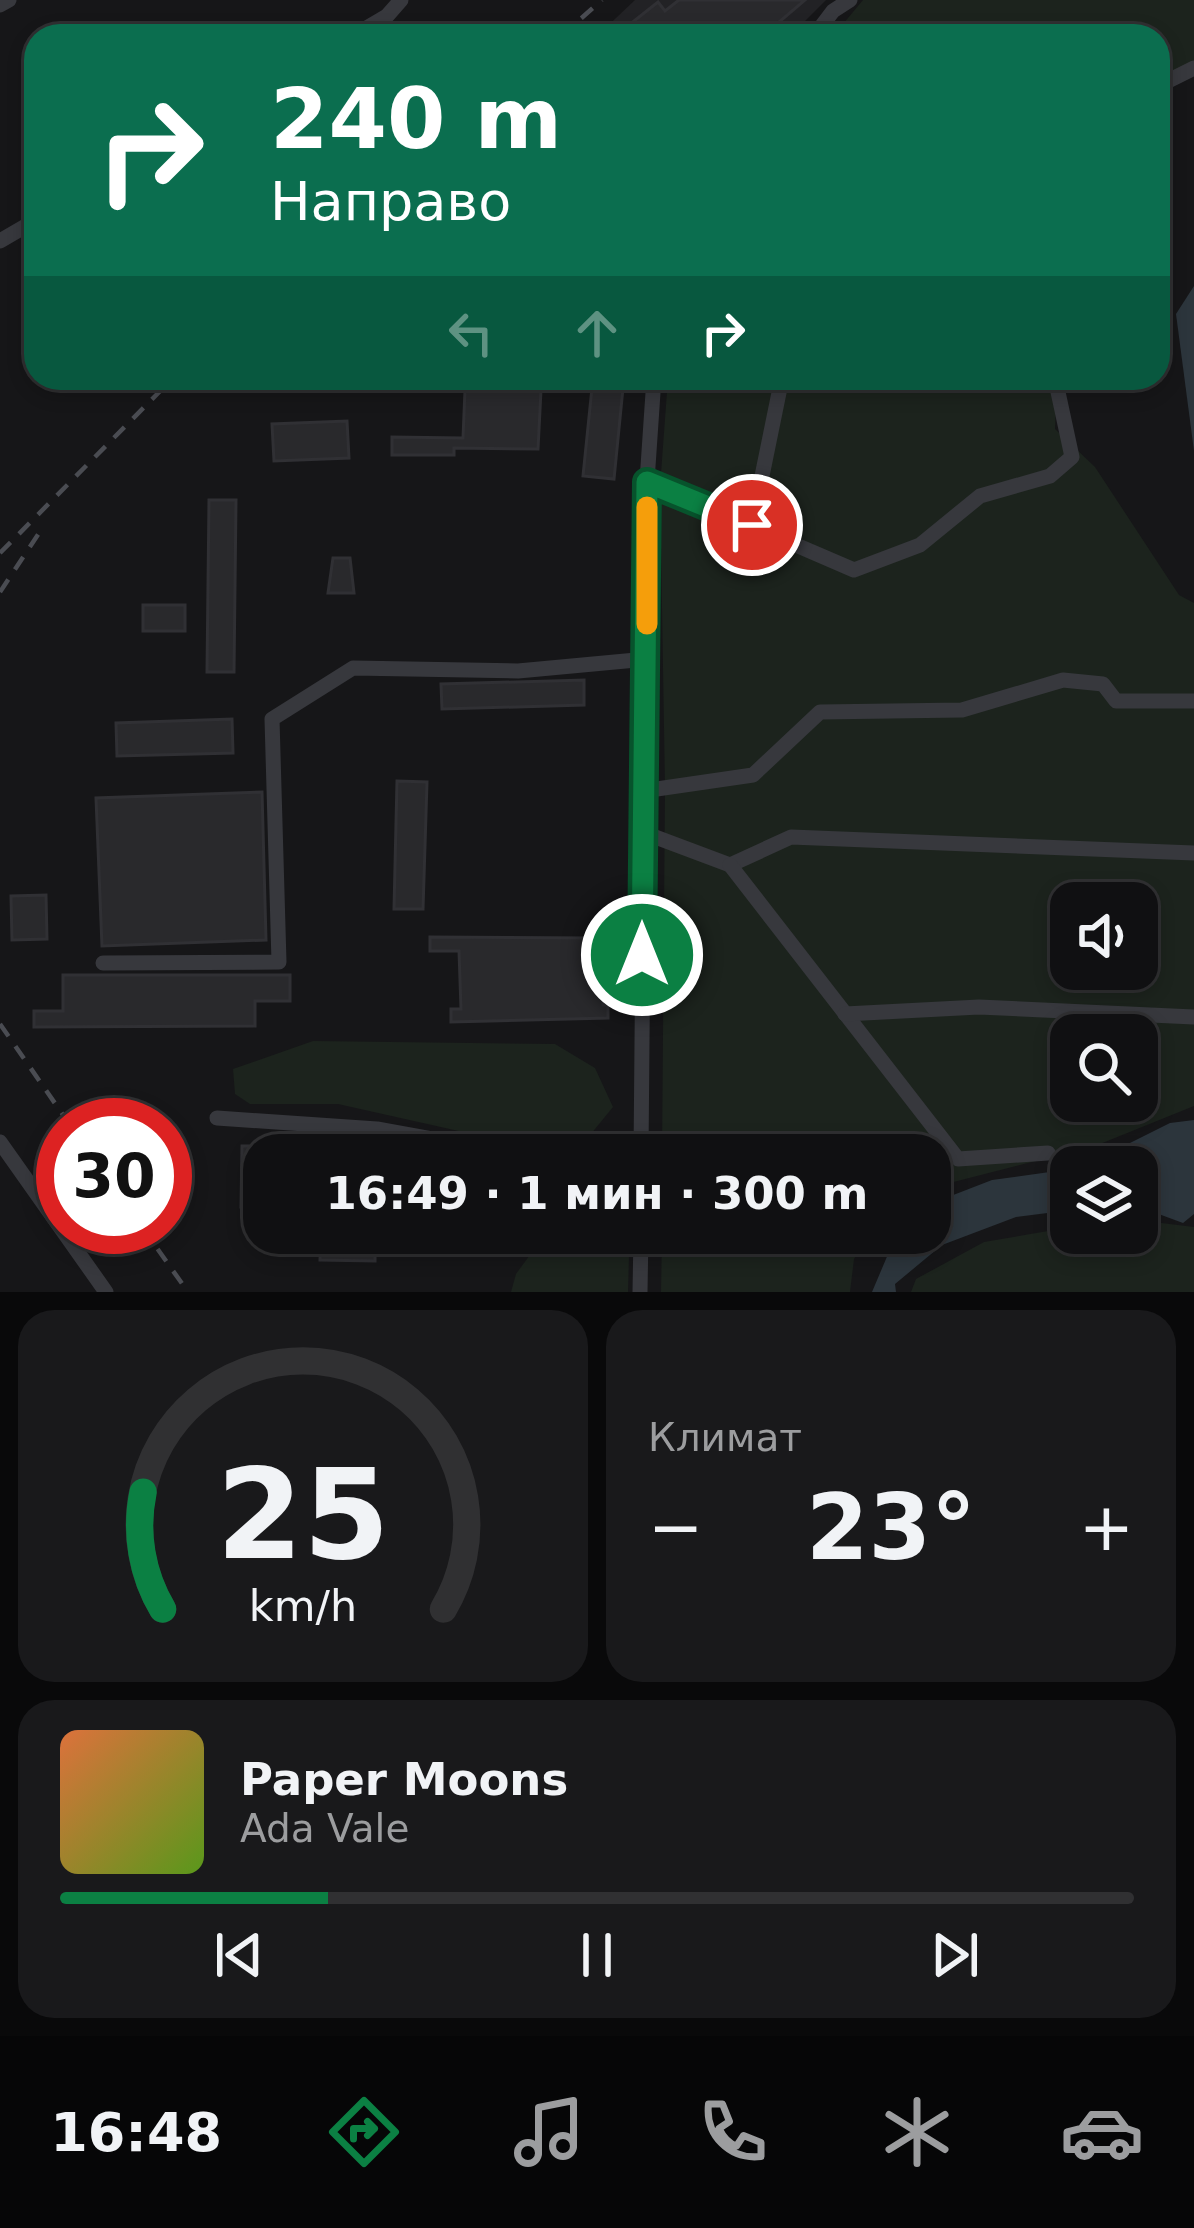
<!DOCTYPE html>
<html lang="ru">
<meta charset="utf-8">
<style>
body{margin:0;font-family:"DejaVu Sans",sans-serif;background:#19191b;color:#f1f3f6;height:100vh;display:flex;flex-direction:column;font-size:45px;white-space:nowrap}
*{box-sizing:border-box;margin:0}
p{font-size:39px;color:#9c9d9f}
.icon{flex:none;width:66px;height:66px;fill:none;stroke:currentColor;stroke-width:2;stroke-linecap:round;stroke-linejoin:round}
.map{position:relative;height:1292px;overflow:hidden}
.panel{display:flex;flex-direction:column;gap:18px;padding:18px;background:#09090a;flex:1}
.panel>*{flex:none}
.banner{position:absolute;left:24px;top:24px;width:1146px;height:366px;border-radius:36px;box-shadow:0 6px 18px #0003,0 0 0 3px #303032;background:#0b6e4f;color:#fff;overflow:hidden}
.buttons{position:absolute;left:1050px;top:882px;display:grid;gap:24px}
.buttons a{display:grid;place-items:center;width:108px;height:108px;border-radius:24px;background:#101012;box-shadow:0 6px 18px #0003,0 0 0 3px #303032;font-size:60px}
.speed{position:absolute;left:36px;top:1098px;display:flex;gap:24px;font-size:60px;font-weight:700;text-align:center}
.speed>*{display:grid;place-content:center;width:156px;height:156px;border-radius:50%;background:#101012;box-shadow:0 6px 18px #0003,0 0 0 3px #303032;line-height:1}
.speed .limit{border:18px solid #d22;background:#fff;color:#111}
.pin{position:absolute;display:grid;place-items:center;width:102px;height:102px;color:#fff;margin:-51px;border:6px solid #fff;border-radius:50%;box-shadow:0 3px 12px #0007}
.me{position:absolute;width:132px;margin:-66px;rotate:0deg;stroke-linejoin:round;filter:drop-shadow(0 0 9px #0008)}
.turn{display:flex;align-items:center;gap:42px;height:252px;padding:0 48px;font-size:54px}
.turn .icon{width:156px;height:156px;stroke-width:2.5}
.turn b{display:block;font-size:84px;line-height:102px}
.lanes{display:flex;align-items:center;height:114px;padding:0 48px;background:#0003;justify-content:center;gap:60px;direction:ltr}
.lanes .off{opacity:.35}
.big{font-size:90px;font-weight:800;line-height:1.1}
.panel .tile{flex:1;display:flex;flex-direction:column;justify-content:center;gap:18px;min-width:0;padding:0 42px;border-radius:36px;background:#19191b}
.panel .dial{align-items:center;gap:0}
.dial svg{height:312px;overflow:visible;fill:none;stroke:#303032;stroke-width:7;stroke-linecap:round;text-anchor:middle}
.dial text{fill:#f1f3f6;stroke:none}
.song{display:flex;align-items:center;gap:36px}
.cover{width:144px;height:144px;border-radius:18px;background:linear-gradient(135deg,hsl(20 70% 55%),hsl(90 70% 35%))}
.played{height:12px;border-radius:6px;background:linear-gradient(90deg,#0b8043 25%,#303032 25%)}
.keys{display:flex;justify-content:space-around;direction:ltr}
.heat{display:flex;justify-content:space-between;align-items:center;font-size:66px;direction:ltr}
.panel .tiles{flex:1;display:grid;gap:18px;grid-template-columns:1fr 1fr}
.tile:last-child{grid-column:span 2}
.trip{position:absolute;left:243px;top:1134px;width:708px;height:120px;border-radius:36px;background:#101012;box-shadow:0 6px 18px #0003,0 0 0 3px #303032;font-weight:800;line-height:120px;text-align:center}
.tab-bar{display:flex;height:192px;justify-content:space-around;align-items:center;background:#060607;color:#9c9d9f}
.tab-bar .icon{width:84px;height:84px}
.tab-bar .current{color:#0b8043}
.tab-bar b{font-size:54px;color:#f1f3f6}
.map>svg:first-child{display:block}
.built{fill:#222225}
.green{fill:#1c231d;fill-rule:evenodd}
.water{fill:#2c353c}
.building{fill:#29292c;stroke:#303034;stroke-width:3}
.lines{fill:none;stroke-linecap:round;stroke-linejoin:round}
.minor{stroke:#37383d;stroke-width:15}
.rail{stroke:#4a4c52;stroke-width:4.5;stroke-dasharray:15 12;stroke-linecap:butt}
.route-casing{stroke:#07532c;stroke-width:30}
.route{stroke:#0b8043;stroke-width:21}
.slow{stroke:#f59e0b;stroke-width:21}
</style>
<div class="map">
<svg width="1194" height="1292" viewBox="0 0 1194 1292">
<rect width="100%" height="100%" fill="#161618"/>
<path class="built" d="M635 0H826L790 36H597Z"/>
<g class="green">
<path d="M863 0H1194V65L1158 78V36H833Z"/>
<path d="M668 378H1057L1055 429 1095 467 1179 595 1194 603V1106L1095 1146 930 1188V1155H662L665 788 660 487ZM1071 903H1137V969H1071ZM1071 1035H1137V1101H1071Z"/>
<path d="M313 1041 555 1044 595 1068 613 1107 586 1140 521 1145 338 1104H250L235 1094 233 1069Z"/>
<path d="M1137 1220 1194 1227V1292H911L916 1279 984 1242 1071 1227V1233H1137Z"/>
<path d="M546 1233H609L629 1256 628 1292H511L516 1274Z"/>
<path d="M662 1233H870L854 1259 850 1292H661Z"/>
</g>
<g class="water">
<path d="M1194 286V451L1176 314Z"/>
<path d="M1194 1120V1214L1183 1223 1137 1206V1167H1082L1170 1123Z"/>
<path d="M1071 1169V1210L1016 1217 942 1245 895 1284 896 1292H872L897 1233H930V1204L992 1180Z"/>
</g>
<g class="building">
<path d="M679 0H805L779 22 784 29 776 36H615L658 2 665 11Z"/>
<path d="M593 378H624L614 479 583 476Z"/>
<path d="M465 390H541L538 449 454 448V455H392V437L463 438Z"/>
<path d="M347 421 349 458 274 461 272 424Z"/>
<path d="M209 500H236L234 672H207Z"/>
<path d="M333 558H350L354 593H328Z"/>
<rect x="143" y="605" width="42" height="26"/>
<path d="M584 680V705L442 709 441 684Z"/>
<path d="M232 719 233 753 117 756 116 723Z"/>
<path d="M397 781 427 782 423 909H394Z"/>
<path d="M262 792 266 940 102 946 96 798Z"/>
<path d="M46 895 47 939 12 940 11 896Z"/>
<path d="M430 937 590 938 589 967 602 966 603 1005H608V1018L451 1022V1009H461L459 951H430Z"/>
<path d="M63 975H290V1001H255V1026L34 1027V1011H63Z"/>
<path d="M242 1146H264V1207H241Z"/>
<path d="M321 1233 375 1236V1261L320 1260Z"/>
</g>
<g class="lines">
<g class="minor">
<path d="M0 5 9 0"/>
<path d="M353 36 387 16 401 0"/>
<path d="M814 36 833 11 850 0"/>
<path d="M1158 86 1194 68"/>
<path d="M0 241 36 220"/>
<path d="M647 481 854 570 920 545 980 496 1050 476 1072 457 1055 378"/>
<path d="M752 525 782 378"/>
<path d="M643 791 753 775 820 712 962 710 1063 680 1103 684 1116 701H1194"/>
<path d="M642 832 730 865 791 837 1194 853"/>
<path d="M730 865 958 1159 1048 1153"/>
<path d="M103 963 279 962 272 719 353 668 518 671 647 659"/>
<path d="M845 1014 979 1007 1194 1017"/>
<path d="M217 1118 377 1129 520 1155"/>
<path d="M0 1142 106 1292"/>
<path d="M641 1155 647 481 654 378"/>
<path d="M640 1292 641 1233"/>
</g>
<g class="rail">
<path d="M561 36 602 0"/>
<path d="M0 553 173 378"/>
<path d="M0 592 43 527"/>
<path d="M0 1024 70 1125"/>
<path d="M142 1227 188 1292"/>
</g>
</g>
<g class="lines">
<defs>
<path id="route" d="M642 955 647 482 752 525"/>
</defs>
<use href="#route" class="route-casing"/>
<use href="#route" class="route"/>
<path class="slow" d="M647 624V507"/>
</g>
</svg>
<div class="buttons">
<a><svg class="icon" aria-label="sound" viewBox="0 0 24 24"><path d="M4 9h4l5-4v14l-5-4H4zM17 9q2 3 0 6"/></svg></a>
<a><svg class="icon" aria-label="search" viewBox="0 0 24 24"><circle cx="10" cy="10" r="6"/><path d="M15 15l6 6"/></svg></a>
<a><svg class="icon" aria-label="layers" viewBox="0 0 24 24"><path d="M12 4l9 5-9 5-9-5zM3 14l9 5 9-5"/></svg></a>
</div>
<div class="speed"><div class="limit">30</div></div>
<div class="pin" style="left:752px;top:525px;background:#d93025"><svg class="icon" aria-label="arrive" viewBox="0 0 24 24"><path d="M6 21V4h12l-3 4 3 4H6"/></svg></div>
<svg class="me" style="left:642px;top:955px" viewBox="-20 -20 40 40"><circle r="17" fill="#0b8043" stroke="#fff" stroke-width="3"/><path d="M0-11L8 9 0 5-8 9z" fill="#fff"/></svg>
<div class="trip">16:49 · 1 мин · 300 m</div>
<div class="banner">
<div class="turn"><svg class="icon" aria-label="right" viewBox="0 0 24 24"><path d="M7 20v-9h11M14 6l5 5-5 5"/></svg><div><b>240 m</b>Направо</div></div>
<div class="lanes"><svg class="icon off" aria-label="left" viewBox="0 0 24 24"><path d="M17 20v-9H6M10 6l-5 5 5 5"/></svg><svg class="icon off" aria-label="ahead" viewBox="0 0 24 24"><path d="M12 20V5M6 11l6-6 6 6"/></svg><svg class="icon" aria-label="right" viewBox="0 0 24 24"><path d="M7 20v-9h11M14 6l5 5-5 5"/></svg></div>
</div>
</div>
<section class="panel">
<div class="tiles">
<div class="tile dial"><svg viewBox="0 0 100 80">
<path d="M14 69A42 42 0 1 1 86 69"/>
<path d="M14 69A42 42 0 0 1 9 39" stroke="#0b8043"/>
<text x="50" y="56" font-size="32" font-weight="700">25</text>
<text x="50" y="72" font-size="11">km/h</text>
</svg></div>
<div class="tile"><p>Климат</p>
<div class="heat"><a>−</a><b class="big">23°</b><a>+</a></div>
</div>
<div class="tile">
<div class="song"><i class="cover"></i><div><b>Paper Moons</b><p>Ada Vale</p></div></div>
<div class="played"></div>
<div class="keys"><svg class="icon" aria-label="previous" viewBox="0 0 24 24"><path d="M18 5L8 12l10 7zM5 5v14"/></svg><svg class="icon" aria-label="pause" viewBox="0 0 24 24"><path d="M8 5v14M16 5v14"/></svg><svg class="icon" aria-label="next" viewBox="0 0 24 24"><path d="M6 5l10 7-10 7zM19 5v14"/></svg></div>
</div>
</div>
</section>
<nav class="tab-bar">
<b>16:48</b>
<svg class="icon current" aria-label="directions" viewBox="0 0 24 24"><path d="M12 3l9 9-9 9-9-9zM9 14v-3h6M13 9l2 2-2 2"/></svg>
<svg class="icon" aria-label="music" viewBox="0 0 24 24"><path d="M9 18V5l10-2v13"/><circle cx="6" cy="18" r="3"/><circle cx="16" cy="16" r="3"/></svg>
<svg class="icon" aria-label="phone" viewBox="0 0 24 24"><path d="M5 4h4l2 5-3 2q2 4 5 5l2-3 5 2v4C11 20 4 13 5 4z"/></svg>
<svg class="icon" aria-label="climate" viewBox="0 0 24 24"><path d="M12 3v18M4 7l16 10M4 17L20 7"/></svg>
<svg class="icon" aria-label="car" viewBox="0 0 24 24"><path d="M5 17H2v-5l4-1 3-4h7l3 4 3 1v5h-3M9 17h6M6 11h13"/><circle cx="7" cy="17" r="2"/><circle cx="17" cy="17" r="2"/></svg>
</nav>
